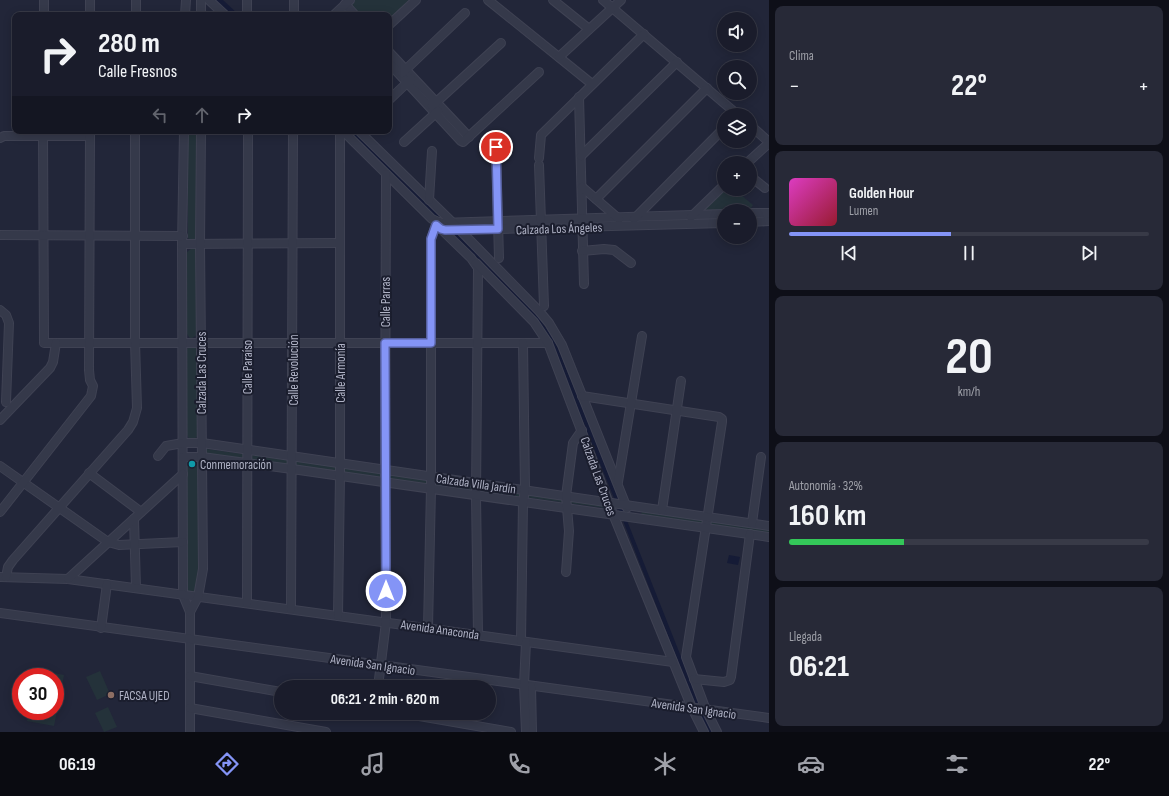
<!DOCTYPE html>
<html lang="es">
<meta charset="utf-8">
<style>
body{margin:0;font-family:"Sofia Sans Condensed",sans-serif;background:#272937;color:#f1f3f6;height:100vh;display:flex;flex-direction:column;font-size:15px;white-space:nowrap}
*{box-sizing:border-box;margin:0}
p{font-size:13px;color:#9fa1a9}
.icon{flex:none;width:22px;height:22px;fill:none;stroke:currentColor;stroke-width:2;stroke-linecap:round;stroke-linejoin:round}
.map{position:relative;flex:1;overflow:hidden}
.details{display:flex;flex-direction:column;gap:6px;padding:6px;background:#0e0f18;width:400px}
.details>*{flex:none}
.top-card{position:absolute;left:12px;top:12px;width:380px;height:122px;border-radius:8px;box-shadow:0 2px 10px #0003,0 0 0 1px #383a47;background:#1a1c2b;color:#f1f3f6;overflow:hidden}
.fabs{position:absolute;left:717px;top:12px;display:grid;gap:8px}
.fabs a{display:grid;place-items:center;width:40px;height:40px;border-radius:50%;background:#1a1c2b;box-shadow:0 2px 10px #0003,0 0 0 1px #383a47;font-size:20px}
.speed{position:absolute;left:12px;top:668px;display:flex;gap:8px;font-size:20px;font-weight:700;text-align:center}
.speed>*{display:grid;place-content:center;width:52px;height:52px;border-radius:50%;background:#1a1c2b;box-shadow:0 2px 10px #0003,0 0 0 1px #383a47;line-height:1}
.speed .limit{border:6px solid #d22;background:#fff;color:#111}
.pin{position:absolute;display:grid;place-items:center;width:34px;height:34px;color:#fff;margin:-17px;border:2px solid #fff;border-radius:50%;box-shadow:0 1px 4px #0007}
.me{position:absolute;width:44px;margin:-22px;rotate:0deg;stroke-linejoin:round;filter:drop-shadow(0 0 3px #0008)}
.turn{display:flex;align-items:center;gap:14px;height:84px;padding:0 20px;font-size:18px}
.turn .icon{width:52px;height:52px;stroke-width:2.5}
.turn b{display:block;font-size:28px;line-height:34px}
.lanes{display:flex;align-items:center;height:38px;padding:0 20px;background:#0003;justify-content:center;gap:20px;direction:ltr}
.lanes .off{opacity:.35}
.big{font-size:30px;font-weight:700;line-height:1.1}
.details .card{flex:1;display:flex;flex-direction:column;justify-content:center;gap:6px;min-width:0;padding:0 14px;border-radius:8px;background:#272937}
.details .dial{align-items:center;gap:0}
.dial b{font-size:52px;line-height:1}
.song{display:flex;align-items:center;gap:12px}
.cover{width:48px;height:48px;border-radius:6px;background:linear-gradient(135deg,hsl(310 70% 55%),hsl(350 70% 35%))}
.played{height:4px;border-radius:2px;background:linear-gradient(90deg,#8494f6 45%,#383a47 45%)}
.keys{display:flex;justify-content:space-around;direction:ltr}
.heat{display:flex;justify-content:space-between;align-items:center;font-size:22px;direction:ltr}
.charge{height:6px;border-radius:3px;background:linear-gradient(90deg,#34c759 32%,#383a47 0)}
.trip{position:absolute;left:274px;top:680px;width:222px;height:40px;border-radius:20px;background:#1a1c2b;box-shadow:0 2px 10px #0003,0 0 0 1px #383a47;font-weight:700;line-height:40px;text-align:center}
.tab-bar{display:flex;height:64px;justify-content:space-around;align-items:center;background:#0a0b11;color:#9fa1a9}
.tab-bar .icon{width:28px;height:28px}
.tab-bar .selected{color:#8494f6}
.tab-bar b{font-size:18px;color:#f1f3f6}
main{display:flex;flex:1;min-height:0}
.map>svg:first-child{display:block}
.green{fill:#24323a}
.water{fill:#151b36}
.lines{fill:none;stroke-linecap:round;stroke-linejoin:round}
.minor-casing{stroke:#3f4253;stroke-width:10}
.minor{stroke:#35394a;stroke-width:8}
.route-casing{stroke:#5660a0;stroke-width:10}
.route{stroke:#8494f6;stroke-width:7}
.culture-dot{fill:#0f9aa8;stroke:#1b1e2e;stroke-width:1.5}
.education-dot{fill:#8d6e63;stroke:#1b1e2e;stroke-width:1.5}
.labels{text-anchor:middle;stroke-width:4;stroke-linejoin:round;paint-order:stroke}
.street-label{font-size:13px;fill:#b0b3c6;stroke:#1b1e2e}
.poi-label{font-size:13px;fill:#b0b3c6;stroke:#1b1e2e;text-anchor:start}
</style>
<main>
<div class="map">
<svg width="769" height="732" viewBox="0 0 769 732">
<rect width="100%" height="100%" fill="#222639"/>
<g class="green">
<path d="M355 0H409L389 20V15H358L349 6Z"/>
<path d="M187 131H200L197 239C193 241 191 241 188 238Z"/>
<path d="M724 189H734L753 205 749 211H724L695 217Z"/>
<path d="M192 248H195L198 250V334L191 339 189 337 187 334 186 256V253Z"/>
<path d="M193 345 196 346 199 349V435L193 440 189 439 186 433 185 353 188 347Z"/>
<path d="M207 449 382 473 606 506 605 508 206 453 205 451Z"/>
<path d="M193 463 198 466 199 581 196 592 193 594 188 593 185 588 186 468 187 466Z"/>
<path d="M643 510 769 529V534L643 516 641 514Z"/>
<path d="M38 670 64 675 54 726 27 721 29 711H55V677H36Z"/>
<path d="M100 671 110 694 97 700 86 677Z"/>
<path d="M108 707 117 727 104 732 95 713Z"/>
</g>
<g class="water">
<path d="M212 0H223L239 15H227Z"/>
<path d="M347 131H355L442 217C450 228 460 236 470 245 500 276 535 306 556 344L619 497 622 508 699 702 714 732H709L694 702 618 508 552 345 541 326 515 296 447 227Z"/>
<path d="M729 555 740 557 738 565 727 563Z"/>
</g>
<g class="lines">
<defs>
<g id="minor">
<path d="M201 0V15"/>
<path d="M209 0 225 15"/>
<path d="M488 0 592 84"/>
<path d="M553 0 589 29"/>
<path d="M603 0 738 115"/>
<path d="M345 4 355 15"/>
<path d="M44 15V0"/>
<path d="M90 15V0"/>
<path d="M136 15V0"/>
<path d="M185 15 186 0"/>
<path d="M247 15V0"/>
<path d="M294 15V0"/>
<path d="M334 15 350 0"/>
<path d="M389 25 416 0"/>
<path d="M389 52 469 137"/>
<path d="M559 57 621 0"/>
<path d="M389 63 461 141 463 142 539 72"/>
<path d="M402 73 465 13"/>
<path d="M579 97 584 284"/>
<path d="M389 100 411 79"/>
<path d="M432 106 501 43"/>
<path d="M750 125 769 142"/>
<path d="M43 131 44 343H548"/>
<path d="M184 131 182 244 183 595 190 612V732"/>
<path d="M343 131 432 219 441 223 724 214"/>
<path d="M359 131 452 222 539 311 549 323 562 345 627 508"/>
<path d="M0 138 4 136H90"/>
<path d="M404 142 438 111"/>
<path d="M496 147 499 258"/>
<path d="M581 156 677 62"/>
<path d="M539 158 541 135 644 34"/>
<path d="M747 163 769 143"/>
<path d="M539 165 544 306"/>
<path d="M750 176 765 188"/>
<path d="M582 187 619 219"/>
<path d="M596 199 707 88"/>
<path d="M429 200 432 151"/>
<path d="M750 213H769"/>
<path d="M691 217 724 185"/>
<path d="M634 219 724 128"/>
<path d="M439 222 441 229 471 258 478 268 476 495 478 635"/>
<path d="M750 222 769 221"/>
<path d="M440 228 460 230 724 223"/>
<path d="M0 235 183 236"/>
<path d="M182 244 340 243"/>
<path d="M582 251 604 249 614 250 631 263"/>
<path d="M476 263 534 322 548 343 613 514 692 708 704 732"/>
<path d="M0 310 6 315 9 323 6 402"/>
<path d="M582 396 719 417 722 419V422L686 657 706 710 717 732"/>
<path d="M0 420 50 368 53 362 56 343"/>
<path d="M158 456 166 446 183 443H202L769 526"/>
<path d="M183 457H202L292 469 769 537"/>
<path d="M0 466 108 542 119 545 183 542"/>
<path d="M89 473 141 512"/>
<path d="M618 482 642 336"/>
<path d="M662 510 681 381"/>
<path d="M0 512 91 396 93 386 90 380 89 370 90 131"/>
<path d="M134 519 136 588"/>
<path d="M752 523 761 457"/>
<path d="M566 572 569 531 566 496 573 443 582 430"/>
<path d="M0 577 68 579 673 662"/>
<path d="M6 577 8 567 13 560 128 430 133 422 137 408 135 342V131"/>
<path d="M68 579 183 474"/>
<path d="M247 603 248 131"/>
<path d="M291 609 293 131"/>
<path d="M190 612 198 597 203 569 200 244 201 131"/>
<path d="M0 613 769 718"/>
<path d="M338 616 340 475V131"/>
<path d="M101 628 107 584"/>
<path d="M428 628 431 488V239L437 222"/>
<path d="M521 641 523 502 525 490 523 343"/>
<path d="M190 676 281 692"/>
<path d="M694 679 724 682 730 680 731 677 750 534"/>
<path d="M531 686 532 732"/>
<path d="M378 687 386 622 385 470 386 174"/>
<path d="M190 708 326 732"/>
<path d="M402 713 511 732"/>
<path d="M526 732 524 685 526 642"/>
</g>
</defs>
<use href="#minor" class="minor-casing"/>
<use href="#minor" class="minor"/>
</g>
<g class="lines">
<defs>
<path id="route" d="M386 591 385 343H431V239L436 225 441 229 445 230 498 229 496 147"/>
</defs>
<use href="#route" class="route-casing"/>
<use href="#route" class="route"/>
</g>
<circle class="culture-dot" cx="192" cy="464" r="4"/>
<circle class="education-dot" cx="111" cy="695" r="4"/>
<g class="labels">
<g class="street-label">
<text transform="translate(559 228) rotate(-2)" y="5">Calzada Los Ángeles</text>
<text transform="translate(385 302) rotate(-90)" y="5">Calle Parras</text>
<text transform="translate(247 367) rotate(-90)" y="5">Calle Paraíso</text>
<text transform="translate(293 370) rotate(-90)" y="5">Calle Revolución</text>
<text transform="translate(201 373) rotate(-90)" y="5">Calzada Las Cruces</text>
<text transform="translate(340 373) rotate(-90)" y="5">Calle Armonía</text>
<text transform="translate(599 476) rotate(70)" y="5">Calzada Las Cruces</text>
<text transform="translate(476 483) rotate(8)" y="5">Calzada Villa Jardín</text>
<text transform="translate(440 629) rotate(8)" y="5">Avenida Anaconda</text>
<text transform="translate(373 664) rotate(8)" y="5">Avenida San Ignacio</text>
<text transform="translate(694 708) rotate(8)" y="5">Avenida San Ignacio</text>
</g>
<g class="poi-label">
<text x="200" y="469">Conmemoración</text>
<text x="119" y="700">FACSA UJED</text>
</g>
</g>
</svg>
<div class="fabs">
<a><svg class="icon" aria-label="sound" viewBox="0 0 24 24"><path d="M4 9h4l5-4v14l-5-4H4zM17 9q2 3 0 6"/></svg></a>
<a><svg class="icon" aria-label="search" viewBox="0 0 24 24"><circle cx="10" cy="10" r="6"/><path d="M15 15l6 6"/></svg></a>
<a><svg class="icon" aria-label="layers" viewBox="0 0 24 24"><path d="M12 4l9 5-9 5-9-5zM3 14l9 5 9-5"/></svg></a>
<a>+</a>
<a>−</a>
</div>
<div class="speed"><div class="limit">30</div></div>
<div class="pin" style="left:496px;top:147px;background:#d93025"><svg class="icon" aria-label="arrive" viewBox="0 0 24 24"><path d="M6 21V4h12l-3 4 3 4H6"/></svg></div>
<svg class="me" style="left:386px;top:591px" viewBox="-20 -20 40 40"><circle r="17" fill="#8494f6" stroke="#fff" stroke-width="3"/><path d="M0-11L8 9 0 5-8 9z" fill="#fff"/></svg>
<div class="trip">06:21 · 2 min · 620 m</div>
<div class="top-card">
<div class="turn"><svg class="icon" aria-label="right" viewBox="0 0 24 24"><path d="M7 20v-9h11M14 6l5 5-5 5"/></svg><div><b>280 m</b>Calle Fresnos</div></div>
<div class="lanes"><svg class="icon off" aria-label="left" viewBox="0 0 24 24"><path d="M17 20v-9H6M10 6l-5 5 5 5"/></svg><svg class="icon off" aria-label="ahead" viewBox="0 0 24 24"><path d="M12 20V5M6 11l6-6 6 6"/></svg><svg class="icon" aria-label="right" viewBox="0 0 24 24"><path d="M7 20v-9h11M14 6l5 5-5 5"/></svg></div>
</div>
</div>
<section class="details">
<div class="card"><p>Clima</p>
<div class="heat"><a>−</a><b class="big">22°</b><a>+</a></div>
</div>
<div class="card">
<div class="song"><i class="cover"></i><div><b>Golden Hour</b><p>Lumen</p></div></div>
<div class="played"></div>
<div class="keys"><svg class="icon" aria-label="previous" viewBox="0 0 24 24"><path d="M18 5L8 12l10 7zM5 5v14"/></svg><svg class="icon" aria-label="pause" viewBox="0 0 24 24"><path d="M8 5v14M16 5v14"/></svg><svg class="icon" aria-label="next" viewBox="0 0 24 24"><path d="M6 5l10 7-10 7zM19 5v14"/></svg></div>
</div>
<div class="card dial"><b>20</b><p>km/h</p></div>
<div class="card"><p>Autonomía · 32%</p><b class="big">160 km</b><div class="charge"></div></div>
<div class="card"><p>Llegada</p><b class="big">06:21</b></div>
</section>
</main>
<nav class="tab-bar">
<b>06:19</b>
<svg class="icon selected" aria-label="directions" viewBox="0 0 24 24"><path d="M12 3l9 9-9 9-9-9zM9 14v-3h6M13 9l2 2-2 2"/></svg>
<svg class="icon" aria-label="music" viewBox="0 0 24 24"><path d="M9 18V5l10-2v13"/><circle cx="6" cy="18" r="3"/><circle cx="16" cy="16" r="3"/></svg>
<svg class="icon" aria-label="phone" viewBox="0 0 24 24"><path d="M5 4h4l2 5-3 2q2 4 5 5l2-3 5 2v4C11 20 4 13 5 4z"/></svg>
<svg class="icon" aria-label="climate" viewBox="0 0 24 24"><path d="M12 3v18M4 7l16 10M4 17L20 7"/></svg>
<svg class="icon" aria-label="car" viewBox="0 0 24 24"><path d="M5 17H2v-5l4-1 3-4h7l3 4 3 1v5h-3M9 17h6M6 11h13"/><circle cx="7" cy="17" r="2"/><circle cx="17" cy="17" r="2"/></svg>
<svg class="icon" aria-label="filters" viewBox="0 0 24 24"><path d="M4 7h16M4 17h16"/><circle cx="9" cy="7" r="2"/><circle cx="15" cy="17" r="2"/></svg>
<b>22°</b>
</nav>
